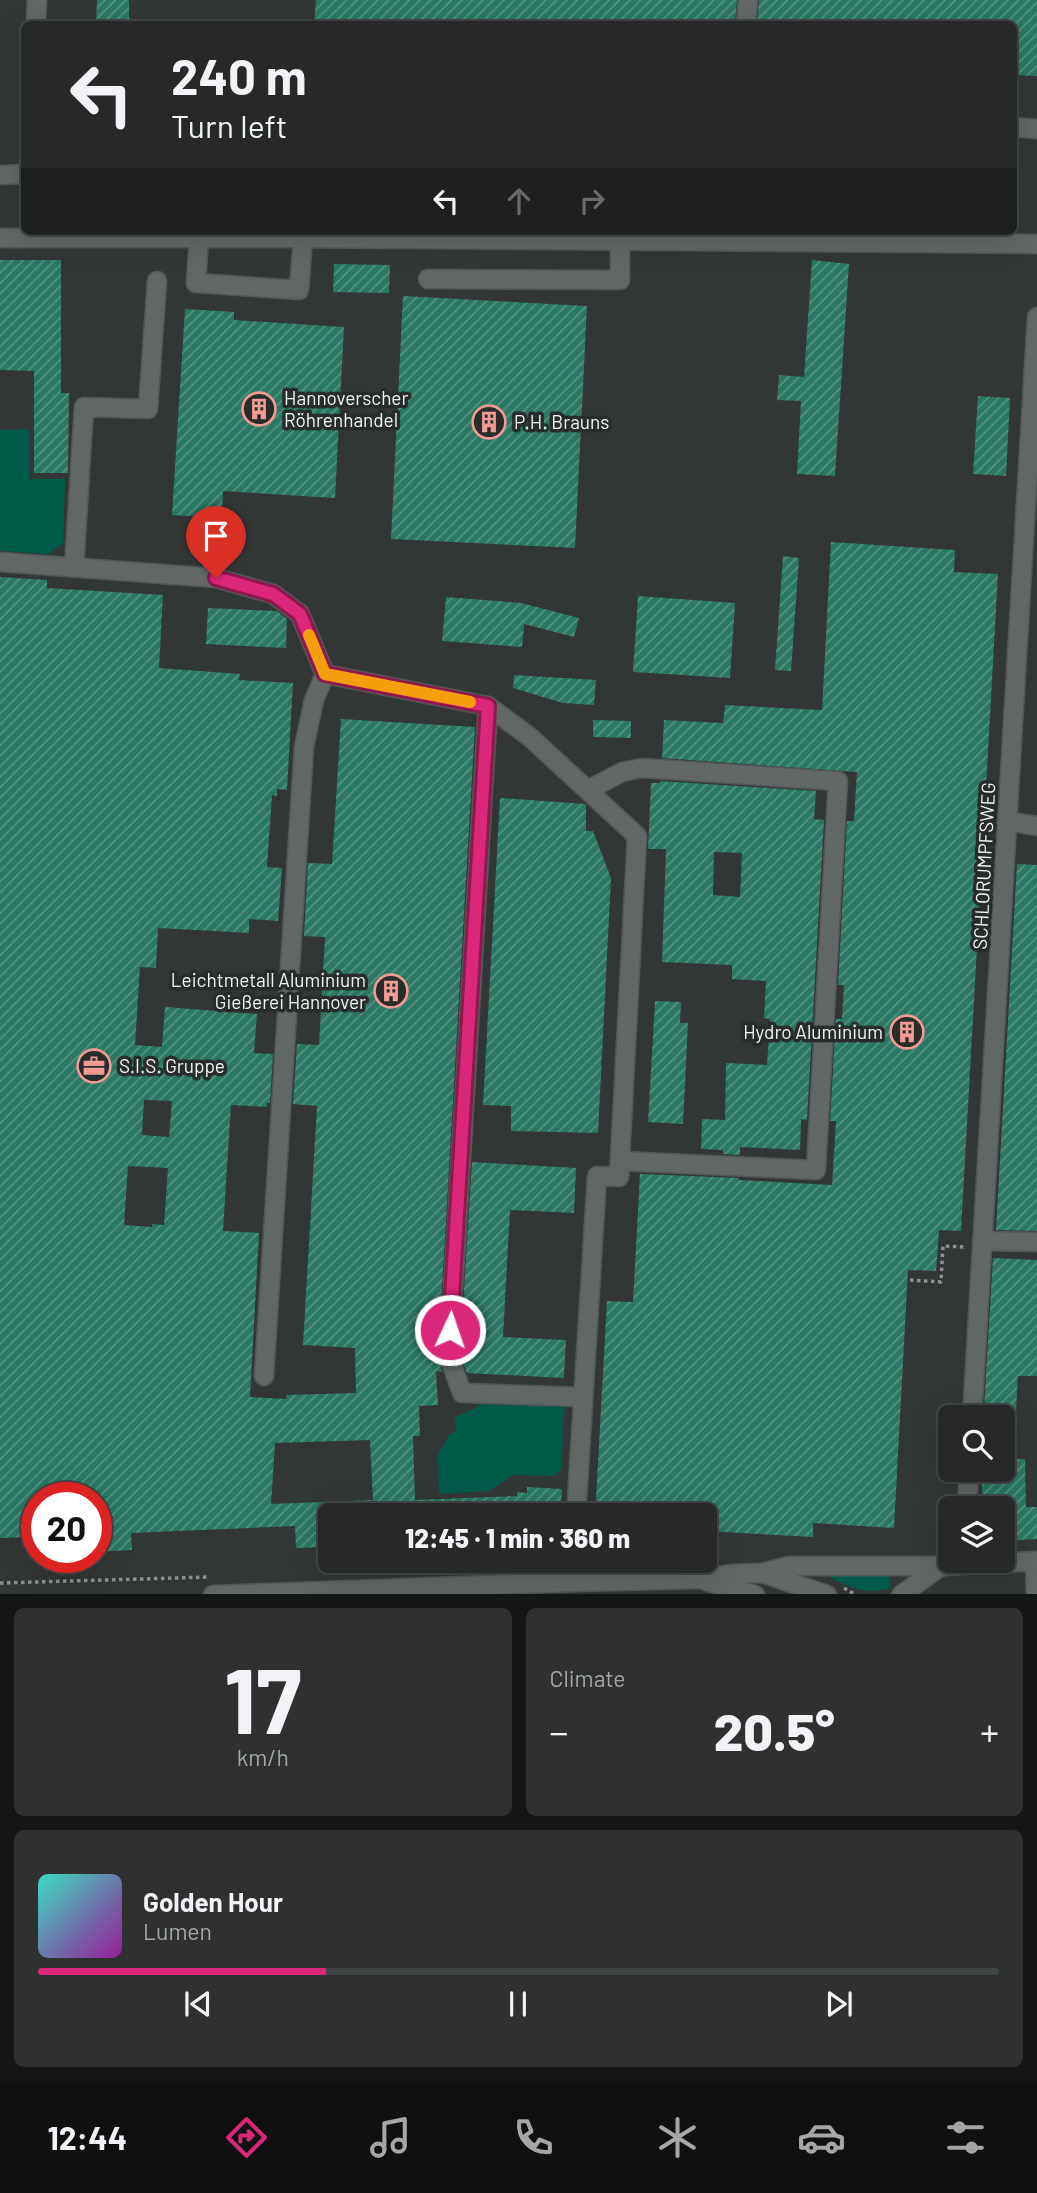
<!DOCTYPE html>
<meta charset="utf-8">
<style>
body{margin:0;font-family:Barlow,sans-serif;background:#2e3130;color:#f1f3f6;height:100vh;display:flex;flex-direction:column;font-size:26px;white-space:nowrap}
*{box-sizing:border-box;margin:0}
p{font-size:23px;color:#a4a6a8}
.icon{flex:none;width:38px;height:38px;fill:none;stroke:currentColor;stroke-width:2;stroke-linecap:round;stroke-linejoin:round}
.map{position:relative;height:1594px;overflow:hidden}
.side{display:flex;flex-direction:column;gap:14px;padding:14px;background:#151716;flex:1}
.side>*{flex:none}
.top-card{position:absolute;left:21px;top:21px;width:996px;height:214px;border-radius:10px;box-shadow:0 7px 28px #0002,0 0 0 2px #424545;background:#262928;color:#f1f3f6;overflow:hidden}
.fabs{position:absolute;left:938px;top:1405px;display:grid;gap:14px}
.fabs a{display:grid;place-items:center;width:77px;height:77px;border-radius:10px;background:#262928;box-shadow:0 7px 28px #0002,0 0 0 2px #424545;font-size:35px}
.speed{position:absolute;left:21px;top:1482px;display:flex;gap:14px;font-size:35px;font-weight:700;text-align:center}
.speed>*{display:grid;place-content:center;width:91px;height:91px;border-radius:50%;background:#262928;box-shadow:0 7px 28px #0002,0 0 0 2px #424545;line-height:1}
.speed .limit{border:10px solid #d22;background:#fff;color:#111}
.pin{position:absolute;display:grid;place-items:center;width:60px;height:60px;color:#fff;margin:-72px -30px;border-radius:50% 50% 50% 0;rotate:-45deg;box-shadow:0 0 7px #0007}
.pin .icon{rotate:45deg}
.me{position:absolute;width:77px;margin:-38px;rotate:3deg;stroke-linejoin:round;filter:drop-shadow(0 0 5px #0008)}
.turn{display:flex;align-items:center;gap:24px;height:147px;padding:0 35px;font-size:32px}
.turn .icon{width:91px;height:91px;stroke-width:2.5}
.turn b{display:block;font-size:49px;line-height:60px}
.lanes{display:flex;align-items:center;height:66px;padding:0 35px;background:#0003;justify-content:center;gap:35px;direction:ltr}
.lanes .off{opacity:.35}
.big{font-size:52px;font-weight:800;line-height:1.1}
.side .card{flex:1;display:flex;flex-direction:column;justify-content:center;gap:10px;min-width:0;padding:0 24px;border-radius:10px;background:#2e3130}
.side .dial{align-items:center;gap:0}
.dial b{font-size:91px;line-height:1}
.song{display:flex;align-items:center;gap:21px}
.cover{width:84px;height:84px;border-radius:10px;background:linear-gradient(135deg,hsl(170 70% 55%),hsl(300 70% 35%))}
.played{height:7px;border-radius:4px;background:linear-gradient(90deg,#db2777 30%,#424545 30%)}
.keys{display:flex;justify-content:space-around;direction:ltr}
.heat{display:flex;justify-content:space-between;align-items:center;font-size:38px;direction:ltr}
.side .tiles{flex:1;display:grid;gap:14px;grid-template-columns:1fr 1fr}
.card:last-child{grid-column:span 2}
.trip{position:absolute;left:318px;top:1503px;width:399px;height:70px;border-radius:10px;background:#262928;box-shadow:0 7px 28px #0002,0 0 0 2px #424545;font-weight:800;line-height:70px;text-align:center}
.tab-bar{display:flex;height:112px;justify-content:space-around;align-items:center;background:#0f1010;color:#a4a6a8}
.tab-bar .icon{width:49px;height:49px}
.tab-bar .on{color:#db2777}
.tab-bar b{font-size:32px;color:#f1f3f6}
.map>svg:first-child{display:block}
.grass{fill:#005a49}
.building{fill:url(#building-hatch);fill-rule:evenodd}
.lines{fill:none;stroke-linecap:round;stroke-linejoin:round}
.minor-casing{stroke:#515755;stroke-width:21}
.path{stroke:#8c918f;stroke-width:3.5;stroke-dasharray:3.5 3.5;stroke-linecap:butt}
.minor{stroke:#606764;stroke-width:18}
.route-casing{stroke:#8e194d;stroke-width:18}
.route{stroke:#db2777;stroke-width:12}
.slow{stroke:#f59e0b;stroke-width:12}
.labels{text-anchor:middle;stroke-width:7;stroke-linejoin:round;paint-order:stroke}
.poi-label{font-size:19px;fill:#f1f5f3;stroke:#282d2b;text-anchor:start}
.street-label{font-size:19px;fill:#f1f5f3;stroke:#282d2b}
</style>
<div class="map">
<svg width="1037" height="1595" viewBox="0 0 1037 1595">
<defs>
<pattern id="building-hatch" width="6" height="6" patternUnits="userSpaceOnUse" patternTransform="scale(1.75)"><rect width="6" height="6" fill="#2a7763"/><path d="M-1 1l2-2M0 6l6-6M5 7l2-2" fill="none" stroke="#549281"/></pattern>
</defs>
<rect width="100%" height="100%" fill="#323735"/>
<g class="grass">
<path d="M29 429 30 479H65L63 544 48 554 0 551V430Z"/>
<path d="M484 1398 565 1401 561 1469 555 1476 513 1475 490 1491 439 1494 438 1454 450 1433 456 1432 455 1417 476 1408Z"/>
<path d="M836 1571H887L891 1588C869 1595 852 1589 831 1578Z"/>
</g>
<g class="building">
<path d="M97 0H129V24H96Z"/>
<path d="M316 0H737L735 24H314Z"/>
<path d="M759 0H1037V76L1013 75V24H757Z"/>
<path d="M0 260H61V393H69L68 473H34V371L0 370Z"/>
<path d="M812 260 849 264 835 476 797 474 801 401 777 400 779 375 804 377Z"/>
<path d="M334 264 390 265 389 293 333 292Z"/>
<path d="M403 296 587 306 575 548 391 539Z"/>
<path d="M185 309 234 312V320L344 327 335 498 223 491 222 518 172 515Z"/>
<path d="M978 396 1010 398 1006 476 973 474Z"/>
<path d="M831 542 955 550 954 572 998 574 961 1231 939 1230 936 1271 908 1270 894 1528 813 1523V1537L705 1531V1516H595L607 1301 633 1302 640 1174 739 1178V1180L832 1185 836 1121H830L836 1019H842L844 985H838L847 821H854L857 772 662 758 664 720 723 723 725 705 822 710Z"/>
<path d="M783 556 799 558 791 671 775 670Z"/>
<path d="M0 577 47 580V588L163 595 159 668 240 674 239 680 293 683 287 790 277 789V796L272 795 267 867 282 868 278 921 249 919V933L158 928 156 968 140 967 135 1045 162 1047 165 1007 257 1014 254 1053 273 1054 270 1103H267V1107L231 1105 223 1231 259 1233 250 1397 287 1399 286 1395 356 1393 355 1348 303 1345 317 1106 293 1104 297 1044 319 1045 325 937 304 936 308 863 332 864 341 719 475 727 438 1356 442 1372 436 1371 438 1405 419 1406 420 1436H413L415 1500 517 1496V1492L527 1493V1487L562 1489 560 1516H331V1547L296 1548 295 1526 131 1533 132 1550 96 1552V1498H37V1537L0 1538ZM144 1100 172 1101 169 1137 142 1135ZM128 1166 168 1168 164 1225 152 1224V1227L124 1225ZM370 1440 373 1500 271 1504 275 1443Z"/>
<path d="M638 596 735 603 730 678 633 672Z"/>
<path d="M446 597 521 603 579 618 574 637 524 624 522 647 442 641Z"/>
<path d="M208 608 277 611 287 619 286 648 206 644Z"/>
<path d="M514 675 596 680 594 705 563 703 513 688Z"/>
<path d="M593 720 631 721V738L593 737Z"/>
<path d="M660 781 816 791 814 819 824 820 807 1120 801 1119 800 1150 740 1147V1155L723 1154V1150L701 1149 702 1119 725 1120 726 1063 767 1065 770 1019 764 1018 766 981 732 979V965L662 962 666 849H648L651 783H660ZM714 852 742 853 740 897 713 895Z"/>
<path d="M500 798 586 804V831H593L611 878 598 1133 511 1131V1106L483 1105Z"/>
<path d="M1017 864 1037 865V1231L996 1230Z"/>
<path d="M655 1001 681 1002 680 1023H688L683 1124 648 1122Z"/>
<path d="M472 1162 576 1168 574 1213 510 1210 503 1337 566 1340 564 1378 467 1373 460 1355Z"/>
<path d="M993 1258 1037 1260V1376H1018L1016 1410 984 1408Z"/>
<path d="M1003 1459H1025L1026 1507H1037V1539L1003 1541V1508H982V1470H1003Z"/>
</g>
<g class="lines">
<defs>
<g id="minor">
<path d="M36 24 37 0"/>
<path d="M746 24 748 0"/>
<path d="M1013 127 1037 129"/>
<path d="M0 175 24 174"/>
<path d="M0 238H288L1037 244"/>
<path d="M199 238 196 283 299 290 303 238"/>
<path d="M428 279 620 280V241"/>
<path d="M0 562 216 578 273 594 300 614 325 674 488 706 531 738 637 836 619 1177 597 1176 576 1516"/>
<path d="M74 568 84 407 148 409 157 281"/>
<path d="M488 706 449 1357 462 1393 583 1397"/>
<path d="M588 790 622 772 642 768 838 781 816 1170 620 1161"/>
<path d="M1007 821 1037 826"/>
<path d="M982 1241 1037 1242"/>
<path d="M264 1376 304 747 314 700 325 674"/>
<path d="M972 1418 1037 317"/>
<path d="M967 1508 969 1470"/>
<path d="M573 1561V1582"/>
<path d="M1035 1561 1036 1595"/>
<path d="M762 1573 789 1566H943L1037 1561"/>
<path d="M706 1581 755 1595"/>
<path d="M213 1595 573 1582 699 1579 733 1574 762 1573 827 1595"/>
<path d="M901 1595 944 1564"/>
</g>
</defs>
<use href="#minor" class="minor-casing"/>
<g class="path">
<path d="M910 1280 941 1282 943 1246 966 1247"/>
<path d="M0 1583 210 1577"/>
<path d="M844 1588 856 1595"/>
</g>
<use href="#minor" class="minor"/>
</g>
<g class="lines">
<defs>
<path id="route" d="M216 578 273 594 300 614 325 674 488 706 450 1330"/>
</defs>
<use href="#route" class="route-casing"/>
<use href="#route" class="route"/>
<path class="slow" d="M309 635 325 674 470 702"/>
</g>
<defs>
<symbol id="building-ring" viewBox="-11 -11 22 22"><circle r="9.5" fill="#282d2b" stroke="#f59b96" stroke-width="1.5"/><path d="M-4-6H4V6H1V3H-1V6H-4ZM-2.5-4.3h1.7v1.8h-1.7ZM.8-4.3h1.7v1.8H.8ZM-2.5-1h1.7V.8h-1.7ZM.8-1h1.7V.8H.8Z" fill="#f59b96"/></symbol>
<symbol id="office-ring" viewBox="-11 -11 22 22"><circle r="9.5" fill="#282d2b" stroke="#f59b96" stroke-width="1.5"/><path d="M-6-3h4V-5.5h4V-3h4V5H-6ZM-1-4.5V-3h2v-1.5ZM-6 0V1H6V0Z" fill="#f59b96"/></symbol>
</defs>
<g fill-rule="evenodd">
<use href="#building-ring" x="240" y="390" width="38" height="38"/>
<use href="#building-ring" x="470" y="403" width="38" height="38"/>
<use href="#building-ring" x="372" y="972" width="38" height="38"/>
<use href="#building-ring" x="888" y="1013" width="38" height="38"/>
<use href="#office-ring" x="75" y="1047" width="38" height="38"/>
</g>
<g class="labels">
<g class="poi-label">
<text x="284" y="405">Hannoverscher<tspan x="284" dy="22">Röhrenhandel</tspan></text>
<text x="514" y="429">P.H. Brauns</text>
<text x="366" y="987" text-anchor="end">Leichtmetall Aluminium<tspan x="366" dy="22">Gießerei Hannover</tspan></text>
<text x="883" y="1039" text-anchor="end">Hydro Aluminium</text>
<text x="119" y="1073">S.I.S. Gruppe</text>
</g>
<g class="street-label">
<text transform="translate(984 866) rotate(-87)" y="7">SCHLORUMPFSWEG</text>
</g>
</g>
</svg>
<div class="fabs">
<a><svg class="icon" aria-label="search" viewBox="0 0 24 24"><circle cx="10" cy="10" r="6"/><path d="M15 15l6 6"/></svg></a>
<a><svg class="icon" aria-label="layers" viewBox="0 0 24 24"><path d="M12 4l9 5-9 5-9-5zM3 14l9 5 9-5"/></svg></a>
</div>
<div class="speed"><div class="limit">20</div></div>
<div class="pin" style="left:216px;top:578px;background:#d93025"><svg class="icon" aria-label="arrive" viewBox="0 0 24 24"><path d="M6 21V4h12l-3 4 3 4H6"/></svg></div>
<svg class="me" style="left:450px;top:1330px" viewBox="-20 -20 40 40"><circle r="17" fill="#db2777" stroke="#fff" stroke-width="3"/><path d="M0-11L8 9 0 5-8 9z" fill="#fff"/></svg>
<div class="trip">12:45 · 1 min · 360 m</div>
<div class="top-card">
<div class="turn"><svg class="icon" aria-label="left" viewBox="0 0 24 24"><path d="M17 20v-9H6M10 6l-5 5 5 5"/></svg><div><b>240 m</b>Turn left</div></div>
<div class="lanes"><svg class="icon" aria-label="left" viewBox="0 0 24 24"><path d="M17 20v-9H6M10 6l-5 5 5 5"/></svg><svg class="icon off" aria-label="ahead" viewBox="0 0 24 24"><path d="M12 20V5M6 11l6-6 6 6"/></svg><svg class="icon off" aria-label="right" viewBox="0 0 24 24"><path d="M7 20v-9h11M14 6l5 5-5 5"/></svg></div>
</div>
</div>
<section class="side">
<div class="tiles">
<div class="card dial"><b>17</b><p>km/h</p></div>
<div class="card"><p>Climate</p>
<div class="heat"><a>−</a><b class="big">20.5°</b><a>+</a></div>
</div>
<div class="card">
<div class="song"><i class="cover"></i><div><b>Golden Hour</b><p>Lumen</p></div></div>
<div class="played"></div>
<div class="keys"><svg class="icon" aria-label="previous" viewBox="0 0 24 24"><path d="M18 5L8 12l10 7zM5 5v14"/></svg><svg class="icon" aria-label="pause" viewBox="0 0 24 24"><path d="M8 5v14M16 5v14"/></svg><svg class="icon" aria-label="next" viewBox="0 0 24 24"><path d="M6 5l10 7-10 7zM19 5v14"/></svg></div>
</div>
</div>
</section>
<nav class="tab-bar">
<b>12:44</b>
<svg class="icon on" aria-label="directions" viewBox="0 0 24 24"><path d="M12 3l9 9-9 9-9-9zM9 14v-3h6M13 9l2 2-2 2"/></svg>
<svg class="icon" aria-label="music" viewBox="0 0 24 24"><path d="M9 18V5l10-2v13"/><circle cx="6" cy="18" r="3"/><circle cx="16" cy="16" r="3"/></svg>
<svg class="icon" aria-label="phone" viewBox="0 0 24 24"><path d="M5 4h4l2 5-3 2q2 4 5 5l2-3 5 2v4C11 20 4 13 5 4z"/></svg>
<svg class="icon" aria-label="climate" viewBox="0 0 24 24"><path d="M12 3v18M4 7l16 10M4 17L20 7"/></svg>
<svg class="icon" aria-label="car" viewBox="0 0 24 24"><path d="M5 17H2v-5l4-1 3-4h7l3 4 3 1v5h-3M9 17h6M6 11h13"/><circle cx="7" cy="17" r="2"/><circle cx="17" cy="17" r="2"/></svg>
<svg class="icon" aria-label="filters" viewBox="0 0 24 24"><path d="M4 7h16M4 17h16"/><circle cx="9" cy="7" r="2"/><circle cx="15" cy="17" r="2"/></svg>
</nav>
